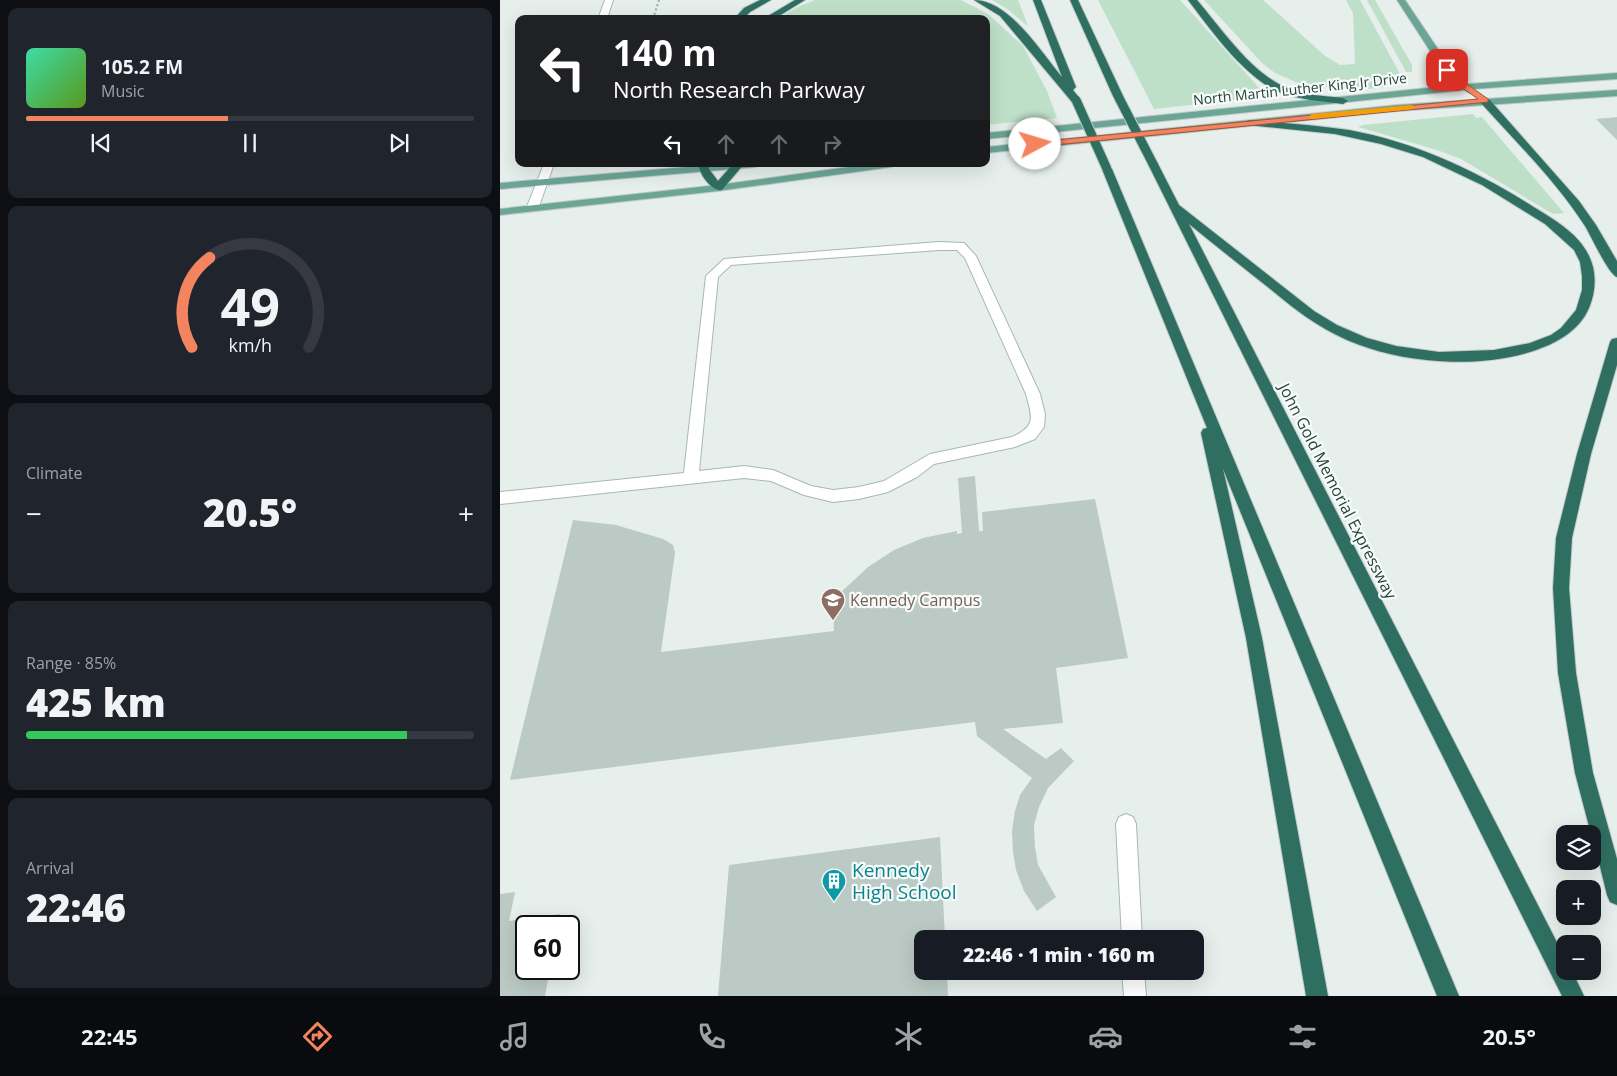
<!DOCTYPE html>
<meta charset="utf-8">
<style>
body{margin:0;font-family:"Open Sans",sans-serif;background:#20242c;color:#f1f3f6;height:100vh;display:flex;flex-direction:column;font-size:19px;white-space:nowrap}
*{box-sizing:border-box;margin:0}
p{font-size:16px;color:#9ea1a6}
.icon{flex:none;width:28px;height:28px;fill:none;stroke:currentColor;stroke-width:2;stroke-linecap:round;stroke-linejoin:round}
.map{position:relative;flex:1;overflow:hidden}
.sheet{display:flex;flex-direction:column;gap:8px;padding:8px;background:#0d0f14;width:500px}
.sheet>*{flex:none}
.banner{position:absolute;left:15px;top:15px;width:475px;height:152px;border-radius:10px;box-shadow:0 5px 20px #0002;background:#202124;color:#fff;overflow:hidden}
.controls{position:absolute;left:1056px;top:825px;display:grid;gap:10px}
.controls a{display:grid;place-items:center;width:45px;height:45px;border-radius:10px;background:#171b24;box-shadow:0 5px 20px #0002;font-size:25px}
.speed{position:absolute;left:15px;top:915px;display:flex;gap:10px;font-size:25px;font-weight:700;text-align:center}
.speed>*{display:grid;place-content:center;width:65px;height:65px;border-radius:50%;background:#171b24;box-shadow:0 5px 20px #0002;line-height:1}
.speed .limit{border:2px solid #111;border-radius:8px;background:#fff;color:#111}
.pin{position:absolute;display:grid;place-items:center;width:42px;height:42px;color:#fff;margin:-21px;border-radius:10px;box-shadow:0 2px 8px #0006}
.me{position:absolute;width:55px;margin:-28px;rotate:84deg;stroke-linejoin:round;filter:drop-shadow(0 0 4px #0008)}
.turn{display:flex;align-items:center;gap:18px;height:105px;padding:0 15px;font-size:22px}
.turn .icon{width:65px;height:65px;stroke-width:2.5}
.turn b{display:block;font-size:35px;line-height:42px}
.lanes{display:flex;align-items:center;height:48px;padding:0 15px;background:#0003;justify-content:center;gap:25px;direction:ltr}
.lanes .off{opacity:.35}
.big{font-size:38px;font-weight:800;line-height:1.1}
.sheet .widget{flex:1;display:flex;flex-direction:column;justify-content:center;gap:8px;min-width:0;padding:0 18px;border-radius:10px;background:#20242c}
.sheet .dial{align-items:center;gap:0}
.dial svg{height:130px;overflow:visible;fill:none;stroke:#363941;stroke-width:7;stroke-linecap:round;text-anchor:middle}
.dial text{fill:#f1f3f6;stroke:none}
.song{display:flex;align-items:center;gap:15px}
.cover{width:60px;height:60px;border-radius:8px;background:linear-gradient(135deg,hsl(160 70% 55%),hsl(90 70% 35%))}
.played{height:5px;border-radius:2px;background:linear-gradient(90deg,#f4845f 45%,#363941 45%)}
.keys{display:flex;justify-content:space-around;direction:ltr}
.heat{display:flex;justify-content:space-between;align-items:center;font-size:28px;direction:ltr}
.charge{height:8px;border-radius:4px;background:linear-gradient(90deg,#34c759 85%,#363941 0)}
.trip{position:absolute;left:414px;top:930px;width:290px;height:50px;border-radius:10px;background:#171b24;box-shadow:0 5px 20px #0002;font-weight:800;line-height:50px;text-align:center}
.tab-bar{display:flex;height:80px;justify-content:space-around;align-items:center;background:#090b0e;color:#9ea1a6}
.tab-bar .icon{width:35px;height:35px}
.tab-bar .active{color:#f4845f}
.tab-bar b{font-size:22px;color:#f1f3f6}
main{display:flex;flex:1;min-height:0}
.map>svg:first-child{display:block}
.green{fill:#bfe0c8}
.building{fill:#bbcac4}
.lines{fill:none;stroke-linecap:round;stroke-linejoin:round}
.service-casing{stroke:#a8b8b2;stroke-width:2}
.minor-casing{stroke:#a8b8b2;stroke-width:2}
.primary-casing{stroke:#c2cac8;stroke-width:2}
.motorway-casing{stroke:#c2cac8;stroke-width:2}
.path{stroke:#86b3a5;stroke-width:2;stroke-dasharray:2 2.5;stroke-linecap:butt}
.service{fill:#fff;fill-rule:evenodd}
.minor{fill:#fff;fill-rule:evenodd}
.primary{fill:#6aa596;fill-rule:evenodd}
.motorway{fill:#2f6f62;fill-rule:evenodd}
.motorway-bridge-casing{stroke:#c2cac8;stroke-width:11;stroke-linecap:butt}
.motorway-bridge{stroke:#2f6f62;stroke-width:9}
.route{fill:#f4845f;stroke:#9f563e}
.slow{fill:#f59e0b}
.labels{text-anchor:middle;stroke-width:4.5;stroke-linejoin:round;paint-order:stroke}
.far-street-label{font-size:14px;fill:#24423a;stroke:#f7fbf9}
.street-label{font-size:16px;fill:#24423a;stroke:#f7fbf9}
.education-label{font-size:16px;fill:#785e54;stroke:#f7fbf9;text-anchor:start}
.near-culture-label{font-size:19px;fill:#0d838f;stroke:#f7fbf9;text-anchor:start}
</style>
<main>
<section class="sheet">
<div class="widget">
<div class="song"><i class="cover"></i><div><b>105.2 FM</b><p>Music</p></div></div>
<div class="played"></div>
<div class="keys"><svg class="icon" aria-label="previous" viewBox="0 0 24 24"><path d="M18 5L8 12l10 7zM5 5v14"/></svg><svg class="icon" aria-label="pause" viewBox="0 0 24 24"><path d="M8 5v14M16 5v14"/></svg><svg class="icon" aria-label="next" viewBox="0 0 24 24"><path d="M6 5l10 7-10 7zM19 5v14"/></svg></div>
</div>
<div class="widget dial"><svg viewBox="0 0 100 80">
<path d="M14 69A42 42 0 1 1 86 69"/>
<path d="M14 69A42 42 0 0 1 25 14" stroke="#f4845f"/>
<text x="50" y="56" font-size="32" font-weight="700">49</text>
<text x="50" y="72" font-size="11">km/h</text>
</svg></div>
<div class="widget"><p>Climate</p>
<div class="heat"><a>−</a><b class="big">20.5°</b><a>+</a></div>
</div>
<div class="widget"><p>Range · 85%</p><b class="big">425 km</b><div class="charge"></div></div>
<div class="widget"><p>Arrival</p><b class="big">22:46</b></div>
</section>
<div class="map">
<svg width="1117" height="996" viewBox="0 0 1117 996">
<rect width="100%" height="100%" fill="#e6efeb"/>
<g class="green">
<path d="M315 0H461L488 14 523 46 547 91 557 118 486 125V19H278L298 7Z"/>
<path d="M492 0H518L528 26 507 9Z"/>
<path d="M598 0H680L762 91 758 92 762 97 654 109Z"/>
<path d="M704 0H763L824 55 840 65 855 64 853 13 846 0H860L899 72 900 77C890 96 826 88 807 84L805 86 775 73 762 63Z"/>
<path d="M867 0H875L912 65V72H906Z"/>
<path d="M973 114 976 118 982 117 1064 213 1053 214 961 159 937 150 858 127 863 125Z"/>
</g>
<g class="building">
<path d="M1117 117V140L1096 119Z"/>
<path d="M475 476 479 531H483L482 512 595 499 628 658 556 668 563 723 503 729 546 759 561 748 574 761 548 788 539 807 534 825 535 847 538 865 556 897 537 911 524 891 516 870 513 852 512 831 515 811 520 795 532 778 477 736 475 722 10 780 73 520 116 525 163 539 173 545 175 553 161 652 334 631 333 606 338 595 368 567 394 550 423 538 457 531V534L462 533 458 478Z"/>
<path d="M440 837 445 939H422V971H447L448 996H218L229 865Z"/>
<path d="M15 892 9 921 60 914 58 926H26V969H50L45 996H0V894Z"/>
</g>
<g class="lines">
<defs>
<path id="service" d="M439 242 464 243 476 256 540 394 545 414 544 427 535 439 515 447 434 464 417 477 388 492 359 499 333 502 304 495 271 481 244 478 0 504V492L184 473 206 276 224 259ZM439 250H457L465 258 526 394C532 417 537 426 512 437L430 454 384 481 359 487 333 490 311 486 273 470 244 466 199 471 218 277 231 265Z"/>
<g id="minor">
<path d="M105 0H113L107 19H98Z"/>
<path d="M44 164H54L38 209 36 211H28L26 209Z"/>
<path d="M626 814 633 817 636 824 642 939H622L616 824 619 817Z"/>
<path d="M622 971H644L646 996H624Z"/>
</g>
<g id="primary">
<path d="M897 0H905L954 73 968 84 1117 73V79L974 89 973 92 970 93 964 90 486 139V133L957 85 947 77Z"/>
<path d="M1117 90V96L897 111 486 153V147L897 105Z"/>
<path d="M221 164H261L256 167 0 189V183Z"/>
<path d="M370 164H396L391 167 218 191 0 215V209L218 185Z"/>
</g>
<g id="motorway">
<path d="M260 0H271L250 12 243 19H234L244 8Z"/>
<path d="M295 0H305L274 19H263Z"/>
<path d="M474 0C509 0 541 52 562 77L533 0H541L576 87 573 90 581 100 580 102H572L500 16Z"/>
<path d="M570 0H578L623 96 621 98H615L613 96Z"/>
<path d="M688 0H697C721 28 751 73 787 88 804 95 824 96 843 98L848 101 843 104C822 101 799 100 779 92 745 78 710 29 688 0Z"/>
<path d="M985 98 989 99 1079 201 1096 225 1117 261V277C1109 275 1091 236 1085 226 1056 181 1017 143 981 103V99Z"/>
<path d="M751 120C784 123 816 125 849 130 914 142 973 169 1029 204 1051 218 1078 232 1089 256 1097 272 1096 292 1089 308 1069 356 983 365 938 361 907 359 875 352 847 340 817 327 793 308 769 288 742 267 715 245 689 224L1065 958V971H1072L1084 996H1062L648 164 649 162H657L679 205 814 311 837 325 867 338 896 346 939 352 994 350 1030 343 1051 335 1061 328 1076 310 1082 290V276L1080 262 1074 250 1045 224 982 185 923 157 881 144 835 134 747 125V121Z"/>
<path d="M199 164H209V169L218 181 233 164H244L222 190C212 192 198 173 199 164Z"/>
<path d="M607 166 612 169 959 996H937L723 469 762 638 828 996H806L746 638 701 433 703 429 707 428 602 169Z"/>
<path d="M1117 338V365L1091 454 1072 538 1069 588 1076 673 1093 773 1117 859V905L1110 902 1107 895 1092 834H1091L1075 773 1058 673 1053 588 1056 538 1077 454 1110 342 1112 339Z"/>
</g>
</defs>
<use href="#service" class="service-casing"/>
<use href="#minor" class="minor-casing"/>
<use href="#primary" class="primary-casing"/>
<use href="#motorway" class="motorway-casing"/>
<path class="path" d="M153 19 159 0"/>
<use href="#service" class="service"/>
<use href="#minor" class="minor"/>
<use href="#primary" class="primary"/>
<use href="#motorway" class="motorway"/>
<defs>
<g id="motorway-bridge">
<path d="M618 96 653 164"/>
<path d="M576 100 607 169"/>
</g>
</defs>
<use href="#motorway-bridge" class="motorway-bridge-casing"/>
<use href="#motorway-bridge" class="motorway-bridge"/>
</g>
<path class="route" d="M945 69H950L953 74 988 99V102L535 147 531 144 535 142 978 99 947 77Z"/>
<path class="slow" d="M911 105 914 106V109L812 119 808 117 812 114Z"/>
<defs>
<symbol id="school-pin" viewBox="-11 -11 22 30"><path d="M0 17L-7.5 6A9.5 9.5 0 1 1 7.5 6Z" fill="#8d6e63" stroke="#f7fbf9"/><path d="M0-5L7-2L0 1L-7-2ZM-4 1L0 2.5L4 1V4Q0 6-4 4Z" fill="#fff"/></symbol>
<symbol id="building-pin" viewBox="-11 -11 22 30"><path d="M0 17L-7.5 6A9.5 9.5 0 1 1 7.5 6Z" fill="#0f9aa8" stroke="#f7fbf9"/><path d="M-4-6H4V6H1V3H-1V6H-4ZM-2.5-4.3h1.7v1.8h-1.7ZM.8-4.3h1.7v1.8H.8ZM-2.5-1h1.7V.8h-1.7ZM.8-1h1.7V.8H.8Z" fill="#fff"/></symbol>
</defs>
<g fill-rule="evenodd">
<use href="#school-pin" x="319" y="586" width="28" height="38"/>
<use href="#building-pin" x="320" y="867" width="28" height="38"/>
</g>
<g class="labels">
<g class="far-street-label">
<text transform="translate(800 89) rotate(-6)" y="5">North Martin Luther King Jr Drive</text>
</g>
<g class="street-label">
<text transform="translate(838 491) rotate(63)" y="6">John Gold Memorial Expressway</text>
</g>
<g class="education-label">
<text x="350" y="606">Kennedy Campus</text>
</g>
<g class="near-culture-label">
<text x="352" y="877">Kennedy<tspan x="352" dy="22">High School</tspan></text>
</g>
</g>
</svg>
<div class="controls">
<a><svg class="icon" aria-label="layers" viewBox="0 0 24 24"><path d="M12 4l9 5-9 5-9-5zM3 14l9 5 9-5"/></svg></a>
<a>+</a>
<a>−</a>
</div>
<div class="speed"><div class="limit">60</div></div>
<div class="pin" style="left:947px;top:70px;background:#d93025"><svg class="icon" aria-label="arrive" viewBox="0 0 24 24"><path d="M6 21V4h12l-3 4 3 4H6"/></svg></div>
<svg class="me" style="left:535px;top:144px" viewBox="-20 -20 40 40"><circle r="19" fill="#fff"/><path d="M0-13L10 11 0 6-10 11z" fill="#f4845f"/></svg>
<div class="trip">22:46 · 1 min · 160 m</div>
<div class="banner">
<div class="turn"><svg class="icon" aria-label="left" viewBox="0 0 24 24"><path d="M17 20v-9H6M10 6l-5 5 5 5"/></svg><div><b>140 m</b>North Research Parkway</div></div>
<div class="lanes"><svg class="icon" aria-label="left" viewBox="0 0 24 24"><path d="M17 20v-9H6M10 6l-5 5 5 5"/></svg><svg class="icon off" aria-label="ahead" viewBox="0 0 24 24"><path d="M12 20V5M6 11l6-6 6 6"/></svg><svg class="icon off" aria-label="ahead" viewBox="0 0 24 24"><path d="M12 20V5M6 11l6-6 6 6"/></svg><svg class="icon off" aria-label="right" viewBox="0 0 24 24"><path d="M7 20v-9h11M14 6l5 5-5 5"/></svg></div>
</div>
</div>
</main>
<nav class="tab-bar">
<b>22:45</b>
<svg class="icon active" aria-label="directions" viewBox="0 0 24 24"><path d="M12 3l9 9-9 9-9-9zM9 14v-3h6M13 9l2 2-2 2"/></svg>
<svg class="icon" aria-label="music" viewBox="0 0 24 24"><path d="M9 18V5l10-2v13"/><circle cx="6" cy="18" r="3"/><circle cx="16" cy="16" r="3"/></svg>
<svg class="icon" aria-label="phone" viewBox="0 0 24 24"><path d="M5 4h4l2 5-3 2q2 4 5 5l2-3 5 2v4C11 20 4 13 5 4z"/></svg>
<svg class="icon" aria-label="climate" viewBox="0 0 24 24"><path d="M12 3v18M4 7l16 10M4 17L20 7"/></svg>
<svg class="icon" aria-label="car" viewBox="0 0 24 24"><path d="M5 17H2v-5l4-1 3-4h7l3 4 3 1v5h-3M9 17h6M6 11h13"/><circle cx="7" cy="17" r="2"/><circle cx="17" cy="17" r="2"/></svg>
<svg class="icon" aria-label="filters" viewBox="0 0 24 24"><path d="M4 7h16M4 17h16"/><circle cx="9" cy="7" r="2"/><circle cx="15" cy="17" r="2"/></svg>
<b>20.5°</b>
</nav>
